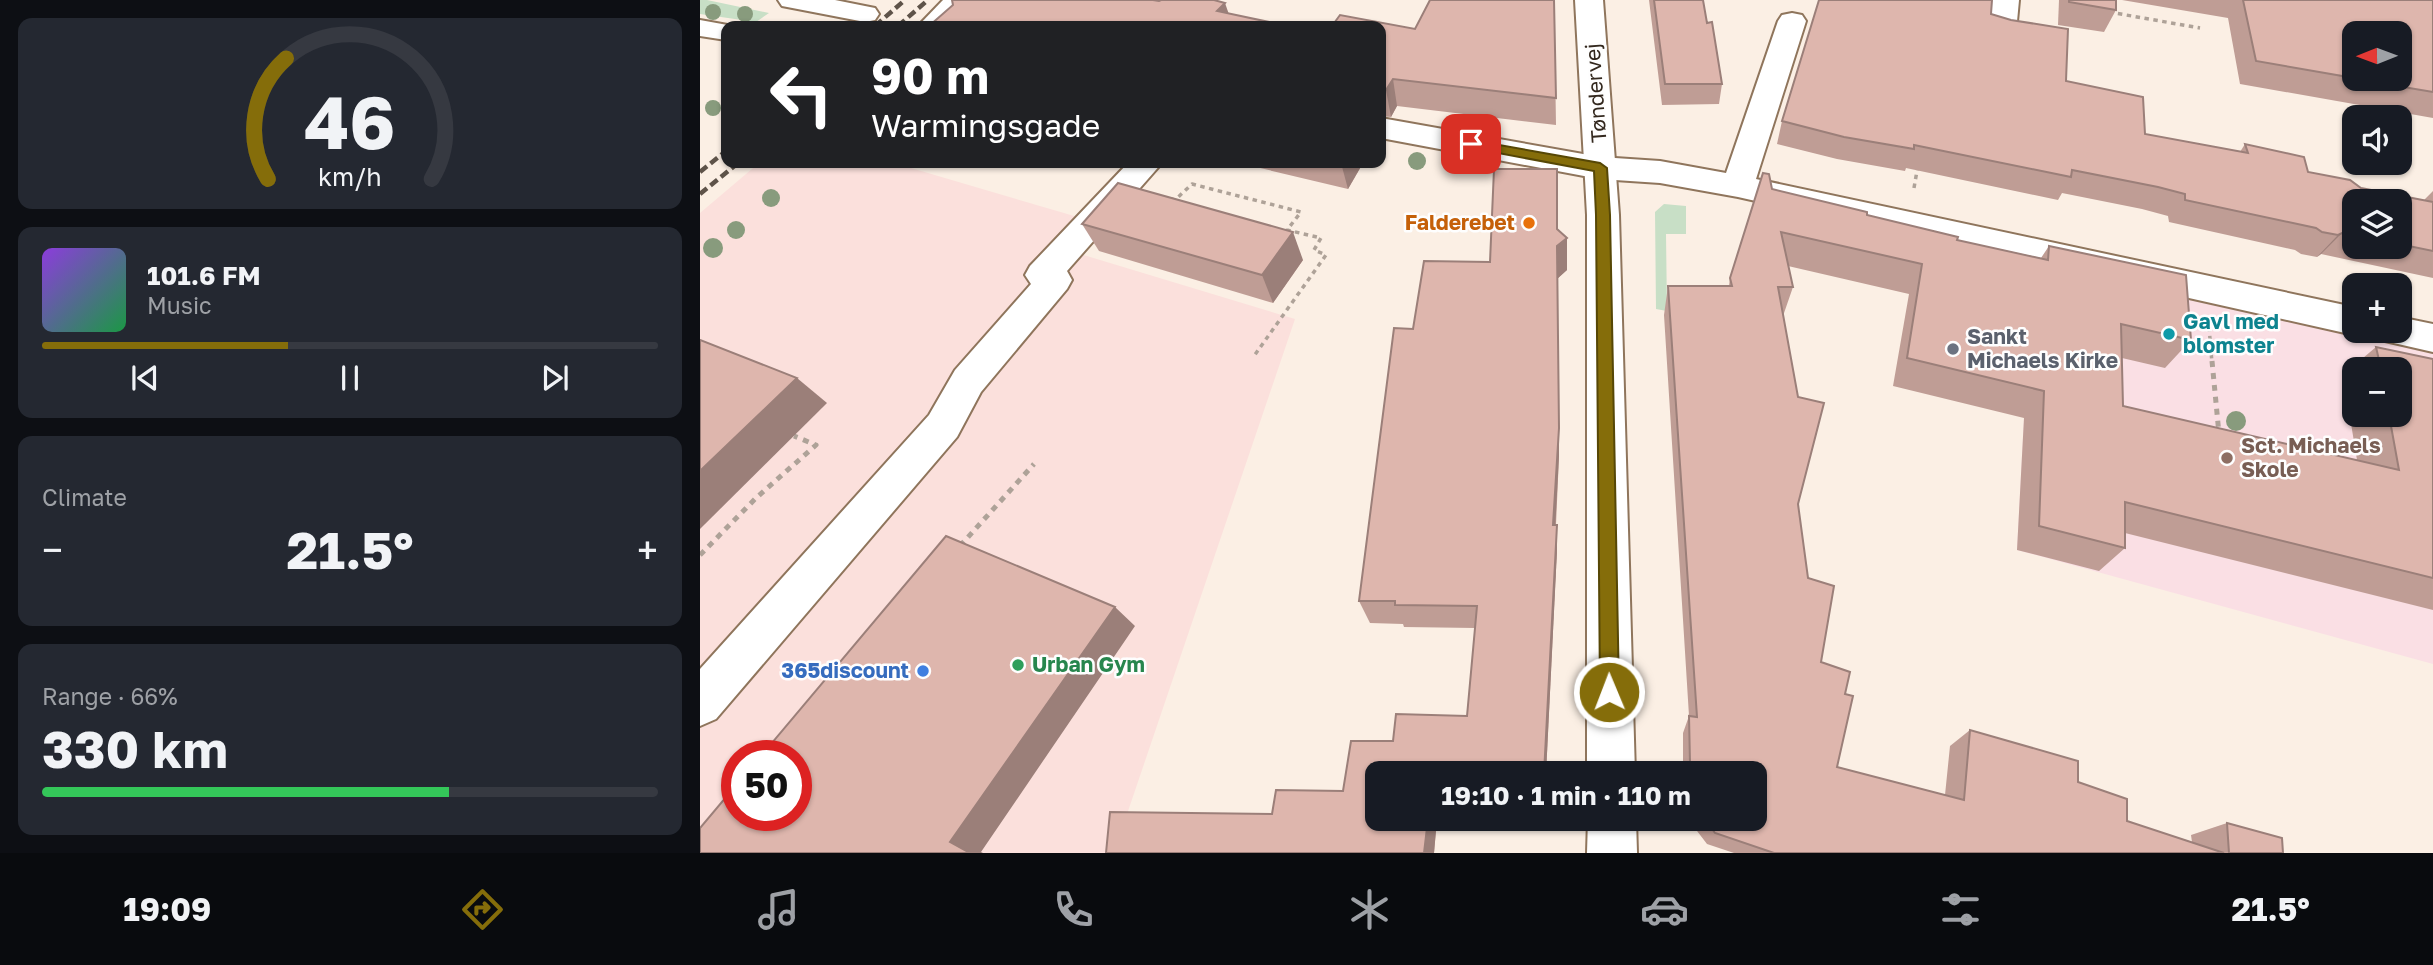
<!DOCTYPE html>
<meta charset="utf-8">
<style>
body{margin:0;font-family:"Golos Text",sans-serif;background:#242831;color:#f1f3f6;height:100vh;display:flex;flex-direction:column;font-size:26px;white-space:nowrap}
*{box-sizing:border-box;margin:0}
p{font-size:23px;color:#9ea1a6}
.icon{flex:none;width:38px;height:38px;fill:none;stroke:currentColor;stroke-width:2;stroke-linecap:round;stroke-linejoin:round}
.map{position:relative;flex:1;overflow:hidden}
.drawer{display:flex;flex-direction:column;gap:18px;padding:18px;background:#0d0f14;width:700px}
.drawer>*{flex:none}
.guide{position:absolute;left:21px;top:21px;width:665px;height:147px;border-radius:14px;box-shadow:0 2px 5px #0004;background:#202124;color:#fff;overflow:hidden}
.needle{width:46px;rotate:269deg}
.tools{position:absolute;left:1642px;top:21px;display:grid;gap:14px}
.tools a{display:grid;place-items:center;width:70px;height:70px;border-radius:14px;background:#171b24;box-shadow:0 2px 5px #0004;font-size:35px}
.speed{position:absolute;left:21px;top:740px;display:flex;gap:14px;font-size:35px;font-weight:700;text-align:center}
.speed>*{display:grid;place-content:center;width:91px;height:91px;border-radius:50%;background:#171b24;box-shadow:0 2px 5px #0004;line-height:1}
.speed .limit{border:10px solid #d22;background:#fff;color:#111}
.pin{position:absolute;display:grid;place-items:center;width:60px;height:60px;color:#fff;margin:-30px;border-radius:14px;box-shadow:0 4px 10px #0006}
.me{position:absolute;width:77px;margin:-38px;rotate:359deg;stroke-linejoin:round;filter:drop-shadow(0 0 5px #0008)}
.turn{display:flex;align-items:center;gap:24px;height:147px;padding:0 35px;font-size:32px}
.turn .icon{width:91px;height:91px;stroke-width:2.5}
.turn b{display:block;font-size:49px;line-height:60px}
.big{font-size:52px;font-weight:700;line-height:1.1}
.drawer .card{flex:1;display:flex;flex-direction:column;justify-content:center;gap:10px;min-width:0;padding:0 24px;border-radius:14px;background:#242831}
.drawer .dial{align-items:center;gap:0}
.dial svg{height:182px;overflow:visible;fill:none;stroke:#363941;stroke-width:7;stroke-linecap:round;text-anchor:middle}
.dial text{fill:#f1f3f6;stroke:none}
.song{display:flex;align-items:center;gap:21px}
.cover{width:84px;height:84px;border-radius:10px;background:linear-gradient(135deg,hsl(270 70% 55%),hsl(140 70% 35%))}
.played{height:7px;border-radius:4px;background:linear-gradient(90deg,#856d0a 40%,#363941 40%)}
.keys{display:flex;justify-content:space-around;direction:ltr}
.heat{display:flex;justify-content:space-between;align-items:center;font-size:38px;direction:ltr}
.charge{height:10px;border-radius:5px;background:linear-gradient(90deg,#34c759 66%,#363941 0)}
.trip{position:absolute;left:665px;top:761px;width:402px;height:70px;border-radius:14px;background:#171b24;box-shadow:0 2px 5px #0004;font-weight:700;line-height:70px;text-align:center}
.menu{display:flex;height:112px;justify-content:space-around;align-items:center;background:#090b0e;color:#9ea1a6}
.menu .icon{width:49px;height:49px}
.menu .active{color:#856d0a}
.menu b{font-size:32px;color:#f1f3f6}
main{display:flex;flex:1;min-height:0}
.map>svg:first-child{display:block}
.commercial{fill:#fbe0dc;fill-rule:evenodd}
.education{fill:#fadfe4;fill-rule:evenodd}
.green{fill:#c8dfc6}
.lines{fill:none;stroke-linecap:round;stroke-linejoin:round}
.minor-casing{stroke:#8f755c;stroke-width:4}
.major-casing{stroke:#8f755c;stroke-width:4}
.path-far1{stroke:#aea298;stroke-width:3.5;stroke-dasharray:4.5 4.5;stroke-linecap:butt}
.path{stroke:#aea298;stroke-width:5;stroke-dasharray:6 6;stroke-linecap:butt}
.minor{fill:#fff;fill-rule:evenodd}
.major{fill:#fff;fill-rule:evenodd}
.rail{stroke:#5e5349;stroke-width:4.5;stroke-dasharray:9 4.5;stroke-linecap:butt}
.tree{fill:#889b7d}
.wall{fill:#bf9d95;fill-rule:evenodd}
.shaded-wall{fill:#9b7f79}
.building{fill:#deb6ad;stroke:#9b7f79;stroke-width:2}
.route{fill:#856d0a;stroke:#564706;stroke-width:2}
.food-dot{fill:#e8710a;stroke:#fefefe;stroke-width:2.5}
.culture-dot{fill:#0f9aa8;stroke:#fefefe;stroke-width:2.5}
.worship-dot{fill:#6b7280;stroke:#fefefe;stroke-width:2.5}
.education-dot{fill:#8d6e63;stroke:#fefefe;stroke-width:2.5}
.leisure-dot{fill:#2e9e5b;stroke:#fefefe;stroke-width:2.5}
.shop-dot{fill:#3f7fe0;stroke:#fefefe;stroke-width:2.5}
.labels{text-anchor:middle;stroke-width:5;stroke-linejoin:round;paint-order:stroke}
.street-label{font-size:21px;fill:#33281e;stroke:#fefefe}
.food-label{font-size:21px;font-weight:bold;fill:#c56008;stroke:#fefefe;text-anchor:end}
.culture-label{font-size:21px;font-weight:bold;fill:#0d838f;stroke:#fefefe;text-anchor:start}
.worship-label{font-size:21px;font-weight:bold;fill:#5b616d;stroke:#fefefe;text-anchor:start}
.education-label{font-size:21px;font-weight:bold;fill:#785e54;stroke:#fefefe;text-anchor:start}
.leisure-label{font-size:21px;font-weight:bold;fill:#27864d;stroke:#fefefe;text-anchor:start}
.shop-label{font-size:21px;font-weight:bold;fill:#366cbe;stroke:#fefefe;text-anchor:end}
</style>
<main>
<section class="drawer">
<div class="card dial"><svg viewBox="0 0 100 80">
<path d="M14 69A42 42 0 1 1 86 69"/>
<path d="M14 69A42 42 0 0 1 22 16" stroke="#856d0a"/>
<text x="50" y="56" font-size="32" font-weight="700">46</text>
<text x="50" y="72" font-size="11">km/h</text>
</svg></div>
<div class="card">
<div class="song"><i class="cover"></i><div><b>101.6 FM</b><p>Music</p></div></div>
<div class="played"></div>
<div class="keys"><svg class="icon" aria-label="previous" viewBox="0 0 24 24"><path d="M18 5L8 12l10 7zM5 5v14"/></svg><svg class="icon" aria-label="pause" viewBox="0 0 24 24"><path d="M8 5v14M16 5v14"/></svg><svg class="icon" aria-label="next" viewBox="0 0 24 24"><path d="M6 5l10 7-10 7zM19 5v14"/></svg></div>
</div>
<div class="card"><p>Climate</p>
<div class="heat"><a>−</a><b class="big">21.5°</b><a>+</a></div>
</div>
<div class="card"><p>Range · 66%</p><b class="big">330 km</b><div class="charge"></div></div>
</section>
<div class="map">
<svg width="1733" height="853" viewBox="0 0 1733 853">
<rect width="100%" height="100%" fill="#fbefe4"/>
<path class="commercial" d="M59 163H194L381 218 377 253 595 319 424 823 423 853H0V213ZM37 756H96V816H37Z"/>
<path class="education" d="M1332 266 1733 351V664L1317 550ZM1654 369H1699V415H1654Z"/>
<g class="green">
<path d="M0 0H7L69 13 56 22 0 14Z"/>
<path d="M964 204 986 206V234H966L967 311 956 309 955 212Z"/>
</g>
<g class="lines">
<defs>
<g id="minor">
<path d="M78 0H135L175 8 179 14 175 20 165 22 82 6Z"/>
<path d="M243 0H272L247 26H218Z"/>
<path d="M1291 0H1319L1316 32 1312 38 1302 41 1292 38 1288 32Z"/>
<path d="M1092 13 1102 15 1106 21 1056 179 1654 307V331H1667L1654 335 1038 197 960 183 900 179 681 138V118L900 157 960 161 1026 173 1078 21 1082 15Z"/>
<path d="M0 20 33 26H26V40L0 36Z"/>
<path d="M428 163H462L367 271 372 280 367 289 281 392 257 437 16 719 0 726V669L229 415 255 370 331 284 325 275 330 266Z"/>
<path d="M1699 317 1733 324V352L1685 341 1680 331H1699Z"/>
</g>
<g id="major">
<path d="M875 0H903L919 215 935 774H887V215Z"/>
<path d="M888 819H936L937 853H887Z"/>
</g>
</defs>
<use href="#minor" class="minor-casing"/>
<use href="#major" class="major-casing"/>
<g class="path-far1">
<path d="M1409 12 1500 28"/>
<path d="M1214 188 1218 165"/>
<path d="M471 199 475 200 492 184 601 212 587 230 621 238 614 250 626 255 554 356"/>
<path d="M1509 327 1512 363"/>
</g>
<g class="path">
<path d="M1512 361 1519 434"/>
<path d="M260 546 334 464"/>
<path d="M0 555 56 498 116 445 94 436"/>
</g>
<use href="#minor" class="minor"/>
<use href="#major" class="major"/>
<g class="rail">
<path d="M175 26 205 0"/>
<path d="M198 26 228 0"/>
<path d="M0 172 26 151"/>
<path d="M0 194 38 163"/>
</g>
</g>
<g class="tree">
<circle cx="13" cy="12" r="8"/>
<circle cx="45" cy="14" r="8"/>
<circle cx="13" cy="108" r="8"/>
<circle cx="717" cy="161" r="9"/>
<circle cx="71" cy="198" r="9"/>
<circle cx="36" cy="230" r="9"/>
<circle cx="13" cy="248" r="10"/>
<circle cx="1536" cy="421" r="10"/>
</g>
<g class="wall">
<path d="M854 0 856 125 697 106 691 117 681 116V26L715 29Z"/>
<path d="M949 0H1003L1007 23 1022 84 1019 104 962 105Z"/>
<path d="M1359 0H1416V10L1404 32 1358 25Z"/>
<path d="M1422 0H1733V118L1540 84 1528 18Z"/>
<path d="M1291 14 1366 81 1445 134 1540 152 1545 144 1608 172 1661 188 1724 200 1733 191V278L1621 254 1617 257 1601 254 1595 250 1469 222 1468 216 1442 209 1362 193 1358 200 1206 168 1205 171 1137 159 1077 144 1082 121ZM1654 201H1699V247H1654Z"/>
<path d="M539 163H663L648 189Z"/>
<path d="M1072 189 1257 240 1341 258 1349 246 1491 340 1465 368 1422 358 1423 406 1657 460 1643 375 1676 347 1733 359V610L1425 533V548L1399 571 1317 550 1324 418 1193 386 1209 294 1088 266 1093 287 1083 316 1098 504 1108 578 1121 662 1145 694 1137 767 1245 795 1250 746 1270 730 1378 782 1427 821 1492 842 1491 835 1527 823 1583 853H1034L1007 844 994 827 978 826V819H1055V774H978L983 763V733L989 716 964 315 968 286H1029L1030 278ZM1654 369H1699V415H1654Z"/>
<path d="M382 224 603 260 573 303 399 251Z"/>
<path d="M858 229 867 270 857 279 859 456 856 525 857 550 846 774H677V819H737L734 853H406L572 814 643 791 693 741 767 716 775 628 704 627 703 624 670 623 659 601 713 329 790 262Z"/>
</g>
<g class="shaded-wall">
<path d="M525 3 533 26 517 11Z"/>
<path d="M693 79 697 106 691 117 686 90Z"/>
<path d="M641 163H663L648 189Z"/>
<path d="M857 169 858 246 867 238V270L857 279Z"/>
<path d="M593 232 603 260 573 303 562 275Z"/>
<path d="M1642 233 1621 254 1617 257 1638 235Z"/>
<path d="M97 378 127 403 0 529V471Z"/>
<path d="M859 428V456L854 550 853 525Z"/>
<path d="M857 525V550L846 774H844Z"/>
<path d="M415 607 435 626 281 852 283 853H270L250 842Z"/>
<path d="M728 819H737L734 853H724Z"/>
</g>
<g class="building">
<path d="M252 0H453L459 1 461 0H514L525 3 517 11 588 26H229L253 5Z"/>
<path d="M730 0H854L856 98 693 79 686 90H681V26H632L640 15 715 29Z"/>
<path d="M954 0H1003L1007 23 1012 22 1022 84H965Z"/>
<path d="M1119 0H1292L1291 14 1311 20 1368 29 1366 81 1443 97 1445 134 1548 153 1545 144 1604 157 1608 172 1650 180 1661 188 1733 202V251L1699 244V201H1654V235L1642 233 1638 235 1622 232 1616 228 1485 200V194L1458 187 1372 170 1371 177 1214 145V149L1144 137 1082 121Z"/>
<path d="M1369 0H1416V10L1369 2Z"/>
<path d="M1543 0H1733V92L1656 79H1699V33H1654V78L1556 61Z"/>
<path d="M794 169H857V229L867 238 857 246 859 428 853 525H857L844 774H677V819H728L724 853H406L410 812 572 814 576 790 643 791 651 741H693L696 714 767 716 777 606 695 605V601H659L694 328 713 329 724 261 790 262Z"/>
<path d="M1063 173 1069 174 1072 189 1167 212V215L1258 237 1257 240 1348 260 1349 246 1486 275 1491 340 1421 324 1423 406 1699 470 1689 415H1699V369H1681L1676 347 1733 359V578L1425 502V548L1339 526 1344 391 1207 358 1222 264 1081 232 1093 287H1078L1098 397 1124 403 1098 504 1108 578 1134 586 1121 662 1150 672 1145 694 1153 696 1137 767 1264 800 1270 730 1378 761V782L1427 799V821L1524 853H1074L1015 833 1005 819H1055V774H983V763H990L989 716 997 717 968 286H1032L1030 278Z"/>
<path d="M418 183 593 232 562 275 382 224Z"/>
<path d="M0 340 97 378 0 471Z"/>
<path d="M246 536 415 607 250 842 270 853H0V828L37 784V816H96V756H61Z"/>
<path d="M1527 823 1582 838 1583 853H1529Z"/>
</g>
<path class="route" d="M771 140 900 163 907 168 910 215 919 692 916 698 909 701 903 698 900 692 896 215 894 171 766 147V141Z"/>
<circle class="food-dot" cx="829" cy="223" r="7"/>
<circle class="culture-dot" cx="1469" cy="334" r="7"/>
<circle class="worship-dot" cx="1253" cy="349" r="7"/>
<circle class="education-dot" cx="1527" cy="458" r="7"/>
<circle class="leisure-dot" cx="318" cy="665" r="7"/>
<circle class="shop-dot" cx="223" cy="671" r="7"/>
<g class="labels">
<g class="street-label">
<text transform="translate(896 93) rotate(-94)" y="7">Tøndervej</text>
</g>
<g class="food-label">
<text x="815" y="230">Falderebet</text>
</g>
<g class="culture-label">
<text x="1483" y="329">Gavl med<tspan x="1483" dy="24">blomster</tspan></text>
</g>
<g class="worship-label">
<text x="1267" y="344">Sankt<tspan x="1267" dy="24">Michaels Kirke</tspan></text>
</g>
<g class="education-label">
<text x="1541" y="453">Sct. Michaels<tspan x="1541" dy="24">Skole</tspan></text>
</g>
<g class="leisure-label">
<text x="332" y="672">Urban Gym</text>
</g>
<g class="shop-label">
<text x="209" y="678">365discount</text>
</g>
</g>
</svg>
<div class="tools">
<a><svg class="needle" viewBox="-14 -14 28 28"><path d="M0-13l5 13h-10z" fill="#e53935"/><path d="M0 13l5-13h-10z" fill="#9ea1a6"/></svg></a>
<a><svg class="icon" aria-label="sound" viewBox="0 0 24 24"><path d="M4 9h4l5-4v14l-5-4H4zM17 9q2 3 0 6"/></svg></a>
<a><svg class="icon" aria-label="layers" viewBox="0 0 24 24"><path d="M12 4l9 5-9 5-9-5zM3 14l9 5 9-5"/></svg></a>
<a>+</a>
<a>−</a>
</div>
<div class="speed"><div class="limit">50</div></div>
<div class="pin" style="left:771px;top:144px;background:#d93025"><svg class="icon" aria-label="arrive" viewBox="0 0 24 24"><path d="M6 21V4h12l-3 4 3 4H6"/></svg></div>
<svg class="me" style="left:909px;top:692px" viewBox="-20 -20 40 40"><circle r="17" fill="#856d0a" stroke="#fff" stroke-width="3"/><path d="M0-11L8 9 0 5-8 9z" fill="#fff"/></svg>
<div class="trip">19:10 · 1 min · 110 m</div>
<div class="guide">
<div class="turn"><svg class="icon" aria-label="left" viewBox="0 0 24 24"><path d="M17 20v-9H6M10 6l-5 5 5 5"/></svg><div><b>90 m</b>Warmingsgade</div></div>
</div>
</div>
</main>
<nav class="menu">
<b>19:09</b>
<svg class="icon active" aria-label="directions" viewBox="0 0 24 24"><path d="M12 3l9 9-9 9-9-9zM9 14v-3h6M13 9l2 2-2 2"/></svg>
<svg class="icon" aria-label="music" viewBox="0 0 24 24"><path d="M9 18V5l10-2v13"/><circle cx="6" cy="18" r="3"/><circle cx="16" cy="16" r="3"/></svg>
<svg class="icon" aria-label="phone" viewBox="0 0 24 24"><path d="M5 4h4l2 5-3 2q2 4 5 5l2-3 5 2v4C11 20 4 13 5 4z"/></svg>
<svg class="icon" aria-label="climate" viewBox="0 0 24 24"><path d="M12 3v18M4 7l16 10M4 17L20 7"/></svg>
<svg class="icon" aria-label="car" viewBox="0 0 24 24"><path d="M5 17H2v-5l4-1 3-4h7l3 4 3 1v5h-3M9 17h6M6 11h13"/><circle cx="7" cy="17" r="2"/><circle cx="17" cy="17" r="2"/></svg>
<svg class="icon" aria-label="filters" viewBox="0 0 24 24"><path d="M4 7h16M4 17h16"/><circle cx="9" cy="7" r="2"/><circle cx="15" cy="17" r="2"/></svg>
<b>21.5°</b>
</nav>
